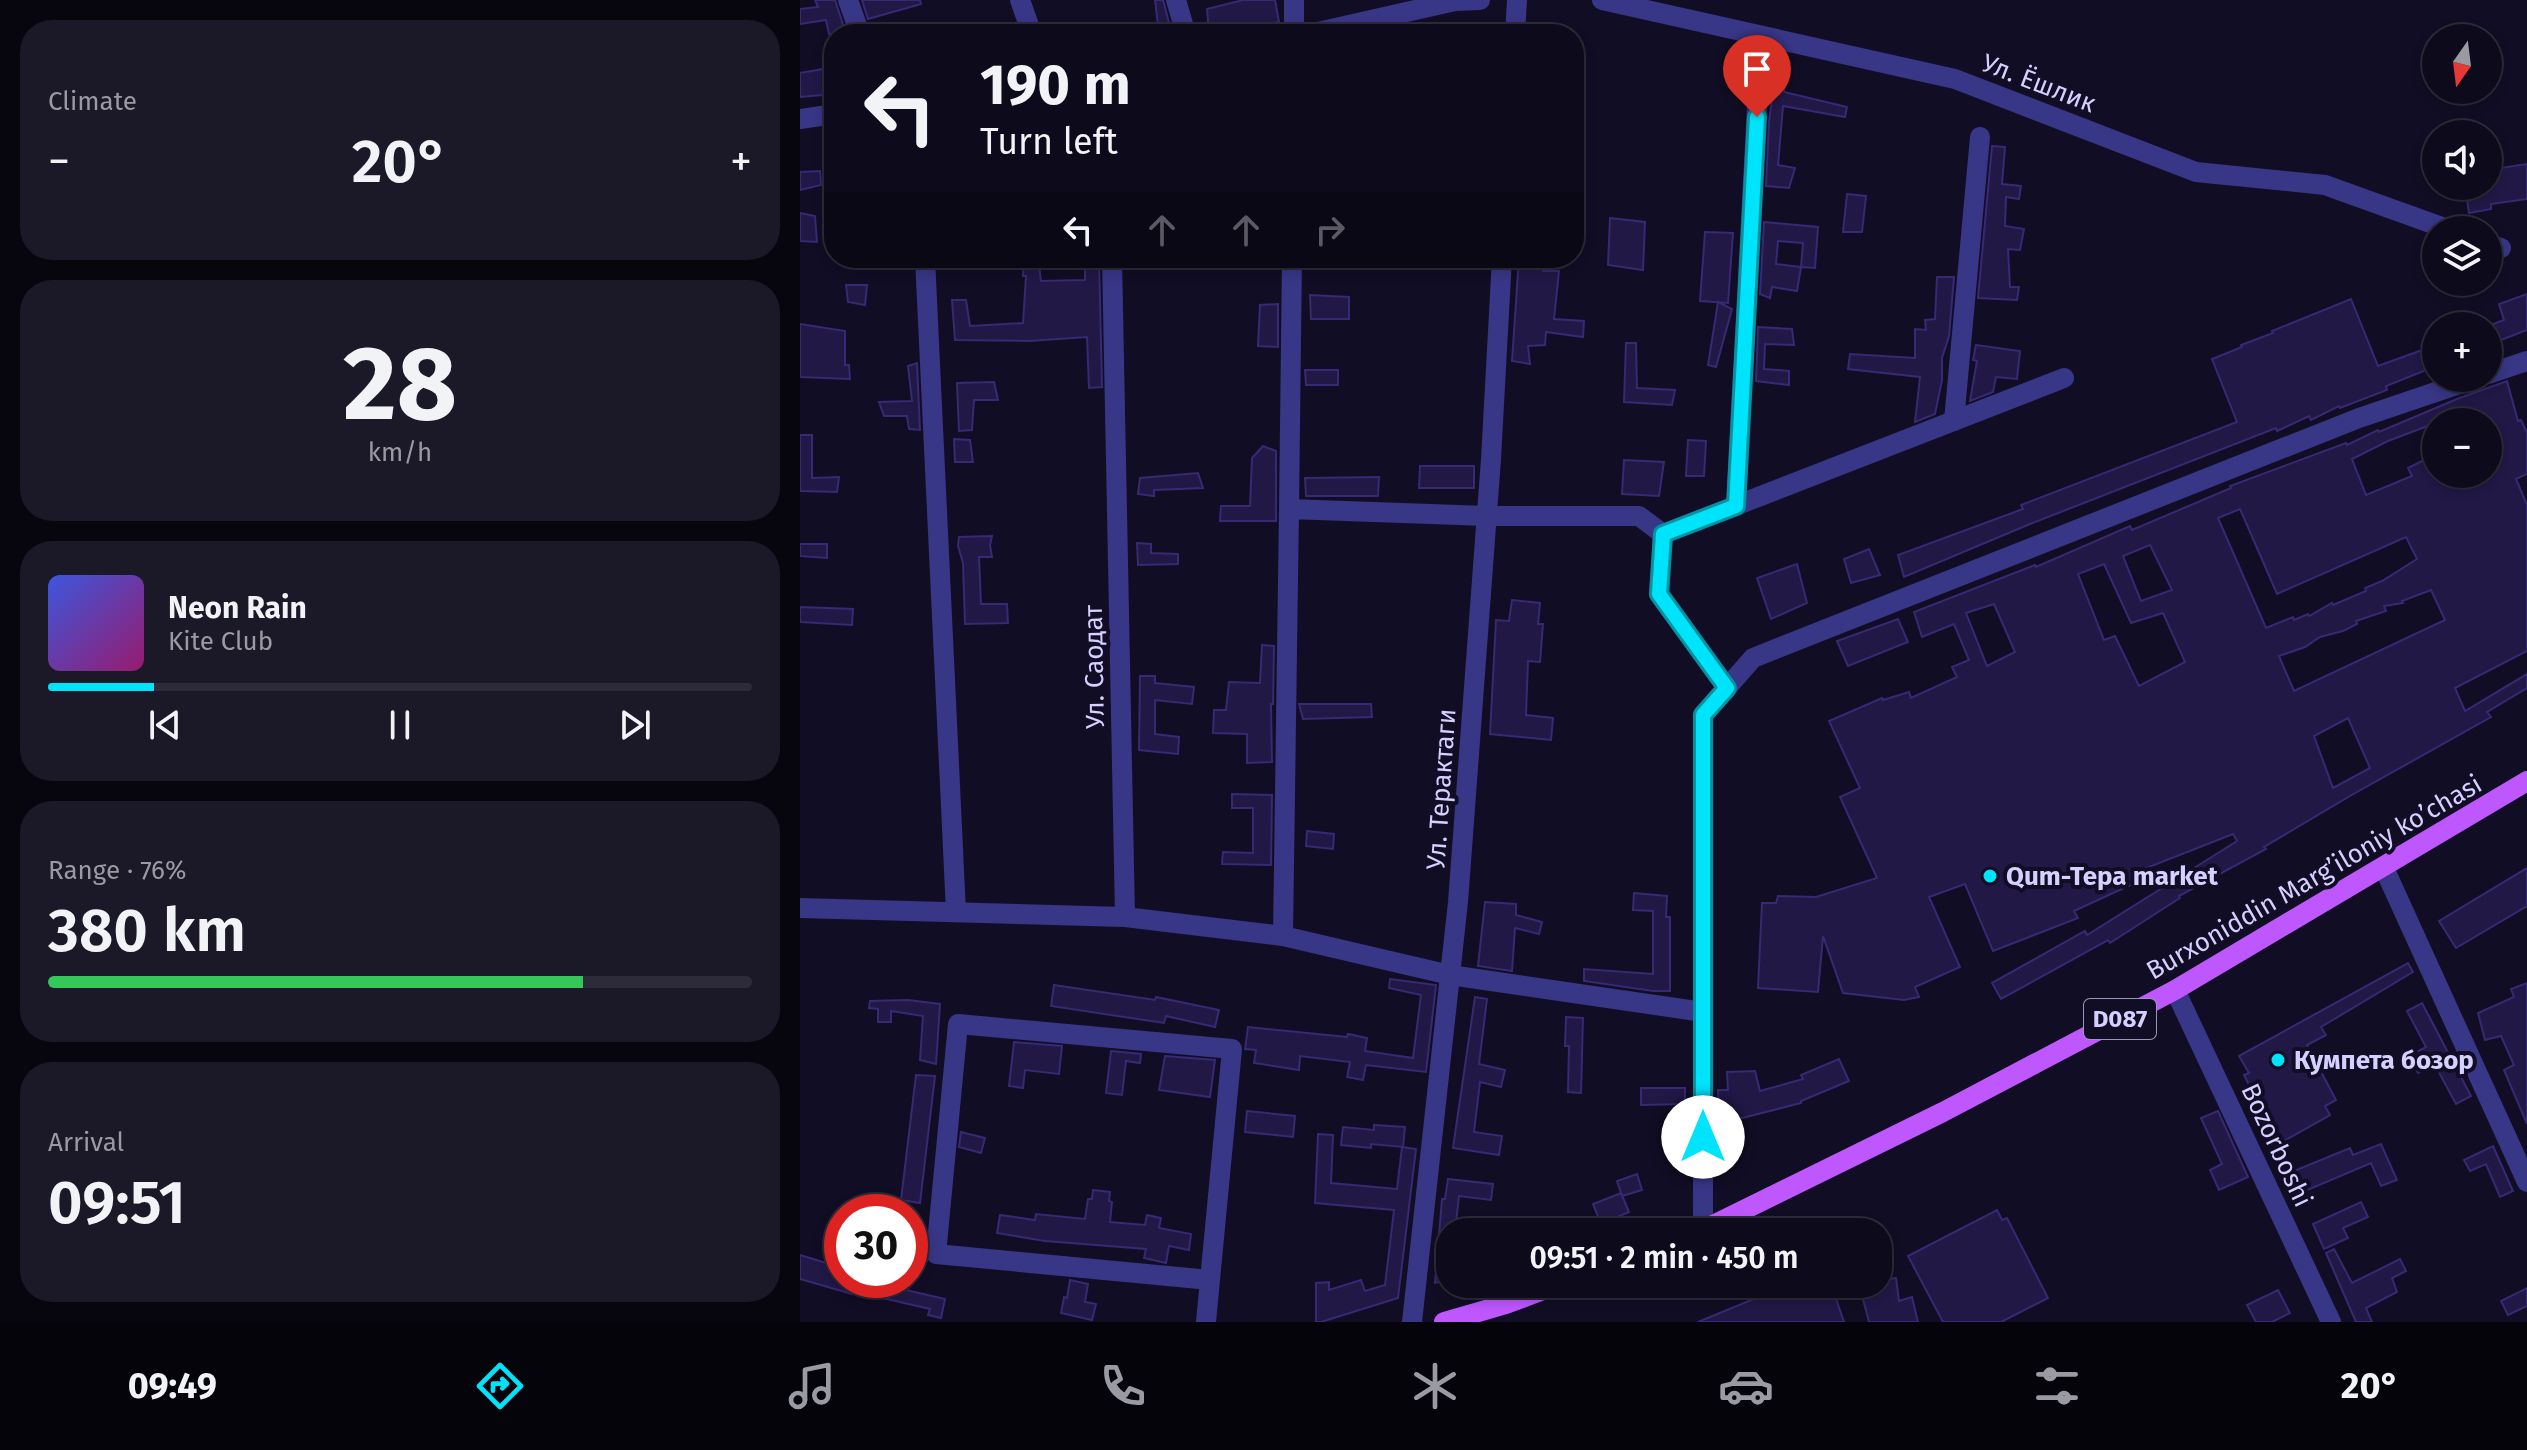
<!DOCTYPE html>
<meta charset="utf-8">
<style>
body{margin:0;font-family:"Fira Sans",sans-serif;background:#1b1828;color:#f1f3f6;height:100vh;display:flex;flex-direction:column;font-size:30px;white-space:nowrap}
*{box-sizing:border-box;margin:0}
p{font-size:26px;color:#9a9aa3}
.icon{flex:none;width:44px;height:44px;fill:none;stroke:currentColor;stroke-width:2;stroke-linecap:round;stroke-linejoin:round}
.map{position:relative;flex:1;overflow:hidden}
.details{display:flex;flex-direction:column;gap:20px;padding:20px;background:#07060f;width:800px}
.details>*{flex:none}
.hud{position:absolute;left:24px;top:24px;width:760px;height:244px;border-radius:32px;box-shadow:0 4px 12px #0003,0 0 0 2px #2d2b3a;background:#0d0a1b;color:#f1f3f6;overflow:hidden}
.needle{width:52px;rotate:194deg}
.fabs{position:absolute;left:1622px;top:24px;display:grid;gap:16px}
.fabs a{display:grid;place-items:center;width:80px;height:80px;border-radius:50%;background:#0d0a1b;box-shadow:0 4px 12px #0003,0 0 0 2px #2d2b3a;font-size:40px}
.speed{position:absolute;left:24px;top:1194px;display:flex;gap:16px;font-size:40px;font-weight:700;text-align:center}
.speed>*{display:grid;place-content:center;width:104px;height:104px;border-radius:50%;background:#0d0a1b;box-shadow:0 4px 12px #0003,0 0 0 2px #2d2b3a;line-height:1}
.speed .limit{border:12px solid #d22;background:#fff;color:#111}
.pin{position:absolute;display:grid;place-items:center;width:68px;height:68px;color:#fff;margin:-82px -34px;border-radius:50% 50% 50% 0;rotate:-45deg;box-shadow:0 0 8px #0007}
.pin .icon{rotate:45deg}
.me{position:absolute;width:88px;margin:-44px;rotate:0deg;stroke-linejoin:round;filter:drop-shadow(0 0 6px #0008)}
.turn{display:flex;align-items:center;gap:28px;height:168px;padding:0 24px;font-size:36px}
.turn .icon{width:104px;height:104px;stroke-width:2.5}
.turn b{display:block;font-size:56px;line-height:68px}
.lanes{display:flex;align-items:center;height:76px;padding:0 24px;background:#0003;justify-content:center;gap:40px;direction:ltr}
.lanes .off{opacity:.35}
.big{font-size:60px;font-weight:600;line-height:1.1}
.details .card{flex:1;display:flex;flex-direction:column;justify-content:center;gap:12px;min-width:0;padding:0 28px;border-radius:32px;background:#1b1828}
.details .dial{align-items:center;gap:0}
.dial b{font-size:104px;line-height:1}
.song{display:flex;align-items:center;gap:24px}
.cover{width:96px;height:96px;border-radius:12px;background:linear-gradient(135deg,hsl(230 70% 55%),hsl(320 70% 35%))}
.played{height:8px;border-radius:4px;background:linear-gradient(90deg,#00e4fb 15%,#2d2b3a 15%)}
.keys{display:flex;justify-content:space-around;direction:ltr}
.heat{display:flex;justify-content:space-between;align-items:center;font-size:44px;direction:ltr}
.charge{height:12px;border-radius:6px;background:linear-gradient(90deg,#34c759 76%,#2d2b3a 0)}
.trip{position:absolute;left:636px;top:1218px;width:456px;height:80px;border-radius:32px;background:#0d0a1b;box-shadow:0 4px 12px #0003,0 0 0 2px #2d2b3a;font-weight:600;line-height:80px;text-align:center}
.menu{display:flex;height:128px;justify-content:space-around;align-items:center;background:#05040b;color:#9a9aa3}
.menu .icon{width:56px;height:56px}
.menu .on{color:#00e4fb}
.menu b{font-size:36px;color:#f1f3f6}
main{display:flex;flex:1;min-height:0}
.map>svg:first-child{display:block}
.building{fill:#211846;stroke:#372973;stroke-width:2;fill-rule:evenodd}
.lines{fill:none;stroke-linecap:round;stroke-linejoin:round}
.minor{stroke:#383686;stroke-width:20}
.major{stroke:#bf57ff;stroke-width:20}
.route-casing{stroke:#0094a3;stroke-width:20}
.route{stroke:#00e4fb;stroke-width:14}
.poi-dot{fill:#00e4fb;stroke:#110d24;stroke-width:3}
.labels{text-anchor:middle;stroke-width:8;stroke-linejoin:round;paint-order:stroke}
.shield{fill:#110d24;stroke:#9a96bd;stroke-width:2}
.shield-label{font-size:24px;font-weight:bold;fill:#d5d0ff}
.street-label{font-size:26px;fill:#d5d0ff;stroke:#110d24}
.poi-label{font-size:26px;font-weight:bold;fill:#d5d0ff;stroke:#110d24;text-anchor:start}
</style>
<main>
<section class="details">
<div class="card"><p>Climate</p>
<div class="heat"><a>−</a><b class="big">20°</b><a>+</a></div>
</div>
<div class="card dial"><b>28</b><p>km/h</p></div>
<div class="card">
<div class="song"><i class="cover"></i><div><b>Neon Rain</b><p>Kite Club</p></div></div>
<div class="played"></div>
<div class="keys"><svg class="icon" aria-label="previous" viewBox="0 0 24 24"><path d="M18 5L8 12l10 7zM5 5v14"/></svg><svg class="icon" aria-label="pause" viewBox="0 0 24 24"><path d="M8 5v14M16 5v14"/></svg><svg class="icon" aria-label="next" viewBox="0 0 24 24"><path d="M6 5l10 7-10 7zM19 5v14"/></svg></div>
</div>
<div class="card"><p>Range · 76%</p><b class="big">380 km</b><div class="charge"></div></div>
<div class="card"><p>Arrival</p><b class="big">09:51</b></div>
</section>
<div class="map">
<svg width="1727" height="1322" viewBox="0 0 1727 1322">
<rect width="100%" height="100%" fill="#110d24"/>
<g class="building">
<path d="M15 0H35L46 34H29L26 20 0 24V9L18 7Z"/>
<path d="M62 0H120L121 4 68 19Z"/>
<path d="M355 0H363L372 34H359Z"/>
<path d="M443 0H475L479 22 409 32 407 9Z"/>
<path d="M34 67V94L0 97V73Z"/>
<path d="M974 86 984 87V92L1047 107 1045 117 983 106 978 165 995 168 989 188 966 186 969 121Z"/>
<path d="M1192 146 1205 147 1202 184 1221 186 1219 199 1206 197 1205 226 1224 229 1220 250 1208 249 1210 287H1219L1217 300 1178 298Z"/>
<path d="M1727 164V199L1691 204V209L1669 213 1665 186H1688V170Z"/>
<path d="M20 171 21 185 0 190V172Z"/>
<path d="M1047 194 1066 196 1062 232H1043Z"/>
<path d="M0 213 15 216 17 242 0 241Z"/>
<path d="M810 218 845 222 843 270 808 265Z"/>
<path d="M964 222 1018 227 1015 268 1001 267 997 291 972 287 970 298 960 294ZM978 241 1003 243 1001 267 976 264Z"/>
<path d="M905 232 933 233 928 303 900 301Z"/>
<path d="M224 258H238L241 281 285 280V258H299L302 387 289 388 287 337 229 341 155 340 152 300H166L170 326 223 323 226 276H223Z"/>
<path d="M719 258 742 262 743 271H759L754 319 784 321 783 337 746 332 745 345 728 346 730 364 712 361Z"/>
<path d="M1137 277H1154L1149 336 1142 358V380L1135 414 1115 422 1120 377 1048 369 1050 354 1115 358V329L1126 330 1125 320 1135 319Z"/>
<path d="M46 285H67L65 305 48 302Z"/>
<path d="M1727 294V330L1688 345V326L1704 320 1699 304Z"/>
<path d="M510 295 549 297V319H511Z"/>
<path d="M1551 299 1578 366 1636 345V366L1586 386 1587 390 1540 408 1539 406 1511 420 1509 416 1477 431 1476 428 1230 524 1104 577 1098 555 1223 509 1221 505 1437 422 1412 359 1442 347 1441 345 1473 333 1472 331Z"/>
<path d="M918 302 932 309 916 367 908 365Z"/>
<path d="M478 304V347L458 346 460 305Z"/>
<path d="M0 324 45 331V365H49L50 379 0 377Z"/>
<path d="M958 327 992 329 994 345 965 344 964 369 989 371V385L956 381Z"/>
<path d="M826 343H836L837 388 875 390 872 405 824 402Z"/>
<path d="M1176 345 1220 351 1217 379 1196 377 1193 392 1170 401 1177 361 1173 360Z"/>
<path d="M117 363 120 430 109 429 107 416H84L79 402 112 401 108 366Z"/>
<path d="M505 370H538V385H506Z"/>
<path d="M1707 381 1718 421 1721 420 1727 433V474L1716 479 1727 505V651L1655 688 1665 711 1727 674V688L1687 712 1691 717 1550 796 1464 847 1466 849 1379 896 1380 898 1310 943 1308 940 1201 999 1192 983 1285 931 1287 935 1437 841 1433 834 1331 874 1335 883 1274 911 1278 918 1193 951 1165 884 1129 897 1160 967 1115 987 1119 997 1104 1000 1043 993 1023 936 1018 992 958 988 962 903H976L978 896 1016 897 1077 878 1040 797 1060 788 1029 721 1082 698 1083 700 1109 692 1111 698 1157 677 1152 667 1169 660 1154 624 1122 637 1114 612 1235 565 1236 567 1330 526 1332 530 1431 488 1430 486 1546 443 1547 445 1578 430 1579 432 1657 399ZM1659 414 1662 422H1688V474H1635L1628 458 1608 468 1612 476 1566 495 1552 459 1588 441ZM1440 509 1477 594 1606 537 1617 559 1582 581 1565 588 1566 591 1533 605 1532 603 1509 616 1508 614 1494 620 1493 617 1466 628 1418 518ZM1350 545 1372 590 1341 601 1323 556ZM1304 564 1331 623 1363 613 1385 662 1339 686 1315 636 1304 640 1278 574ZM1631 590 1645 620 1494 691 1479 656 1505 647 1520 637 1543 631 1557 624 1556 621 1586 611 1584 606 1603 603 1602 601ZM1194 604 1215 652 1187 666 1166 613ZM1548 718 1570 768 1533 788 1514 736Z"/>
<path d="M194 382 198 400H174L172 430 159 431 157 383Z"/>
<path d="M0 435H12V478L39 477 37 492 0 491Z"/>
<path d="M154 439 170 440 173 462H155Z"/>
<path d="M888 440 906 441 904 476H886Z"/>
<path d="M463 446 476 451V521H420L421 506H450L452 458Z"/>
<path d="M824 460 864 462 859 496 822 494Z"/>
<path d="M620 466H674V488H619Z"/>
<path d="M398 473 403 488 354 490V496L338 494 340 478Z"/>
<path d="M579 477 578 496H506L505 478Z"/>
<path d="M192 536 190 545 192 557H179L181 604H207L208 623 165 624 163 563 158 546 159 537Z"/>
<path d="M337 543 351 544V553L378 554V564L338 565Z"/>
<path d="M0 544H27V558L0 556Z"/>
<path d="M1069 549 1080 575 1051 583 1044 559Z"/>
<path d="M997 564 1007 603 971 619 957 578Z"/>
<path d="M712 600 740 603 738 624H743L740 662 728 661 726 715 753 718 751 740 690 734 696 620 709 621Z"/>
<path d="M0 607 53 609 52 625 0 622Z"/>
<path d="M1098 619 1108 642 1048 666 1037 641Z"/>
<path d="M462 645 474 646 473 704H471L472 762 447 763V734L413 733 414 710H426L429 682 460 683Z"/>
<path d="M340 676H355V683L394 687 392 704 355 700V734L379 737 378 754 339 750Z"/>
<path d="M499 704H571L572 717 503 719Z"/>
<path d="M432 794 472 795 471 865 422 864 423 852 453 853V808H432Z"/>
<path d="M507 831 534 834 533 849 506 846Z"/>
<path d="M1727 868V906L1656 948 1639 921Z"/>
<path d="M834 893 867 896 866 917H870V991H853L784 981V969L853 974V911L833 910Z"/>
<path d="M685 902 716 904V915L742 922 739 934 715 928 712 971 678 966Z"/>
<path d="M1608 963 1613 972 1521 1027 1526 1035 1507 1045 1536 1100 1525 1106 1530 1115 1475 1146 1457 1114 1462 1111 1444 1075 1449 1073 1439 1056Z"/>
<path d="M590 979 636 985 626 1072 566 1065 563 1080 547 1077 550 1062 500 1056 499 1070 454 1063 456 1050 445 1049 448 1027 547 1037 548 1034 567 1038 565 1051 613 1058 621 995 589 988Z"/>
<path d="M1727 983V1124L1704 1070 1714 1065 1701 1036 1685 1040 1678 1013 1714 997 1711 989Z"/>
<path d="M254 985 355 1000 356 997 419 1010 415 1027 366 1016 364 1023 251 1006Z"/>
<path d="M675 997 687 999 679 1064 705 1070 701 1087 680 1082 674 1132 702 1136 699 1155 653 1148Z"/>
<path d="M108 1000 140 1004 136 1064 120 1060 123 1016 91 1011V1022H78V1009L69 1008 70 1001Z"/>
<path d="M1622 1003 1671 1096 1656 1104 1635 1065 1618 1073 1609 1056 1626 1047 1607 1011Z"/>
<path d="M766 1017 783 1018 781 1093 768 1092 769 1046H765Z"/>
<path d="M214 1042 262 1046 259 1074 225 1070 223 1088 209 1086Z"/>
<path d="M311 1051 341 1054 340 1063 326 1061 322 1095 306 1093Z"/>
<path d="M365 1056 415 1060 410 1097 359 1090Z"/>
<path d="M1039 1059 1049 1081 1001 1101V1103L919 1124 918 1090H928L927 1072 955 1071 960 1091 1003 1079 1001 1075Z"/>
<path d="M116 1075 135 1076 120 1203 101 1200Z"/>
<path d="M841 1088H885V1104L841 1105Z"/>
<path d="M447 1111 495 1116 493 1137 445 1132Z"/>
<path d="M1418 1111 1448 1177 1419 1190 1410 1170 1422 1164 1401 1118Z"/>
<path d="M574 1125 605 1127 603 1147 571 1144V1148L541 1145 543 1127 574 1130Z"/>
<path d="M161 1132 185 1138 181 1153 159 1147Z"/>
<path d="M518 1134 533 1135 531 1183 597 1189 602 1147 616 1149 598 1298 521 1322H516V1283L529 1282V1290L561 1280 565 1291 585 1285 594 1210 515 1203Z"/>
<path d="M1581 1144 1597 1180 1581 1186 1571 1163 1498 1194 1489 1173 1550 1148 1553 1155Z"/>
<path d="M1693 1146 1713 1191 1700 1197 1686 1164 1670 1171 1664 1160Z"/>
<path d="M837 1174 842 1190 822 1196 817 1181Z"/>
<path d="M648 1179 693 1184 691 1200 659 1196 655 1232H650V1279L635 1283 642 1199H645Z"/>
<path d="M293 1190 310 1192 309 1201 312 1202 310 1222 345 1225 347 1215 361 1218 359 1228 391 1234 389 1250 369 1246 366 1263 344 1258 346 1249 245 1241 197 1233 200 1215 235 1220 236 1214 285 1219 288 1199H292Z"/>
<path d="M821 1193 829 1212 801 1224 793 1204Z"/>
<path d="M1561 1202 1568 1217 1543 1228 1548 1238 1524 1249 1513 1224Z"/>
<path d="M1197 1210 1202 1220 1207 1218 1248 1298 1201 1322H1143L1108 1256Z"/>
<path d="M1534 1249 1552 1283 1600 1259 1606 1271 1592 1278 1597 1292 1566 1308 1572 1322H1556L1526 1253Z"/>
<path d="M1078 1253 1090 1279 1096 1278 1099 1301 1112 1297 1118 1322H1069L1059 1284H1078Z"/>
<path d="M0 1255 42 1268V1280H56L52 1294 0 1279Z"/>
<path d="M270 1280 288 1284 285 1302 296 1304 292 1320 261 1313 264 1297 267 1298Z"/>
<path d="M80 1284 145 1299 141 1318 128 1315 130 1309 78 1297Z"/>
<path d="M990 1284H1031L1044 1322H898Z"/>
<path d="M1727 1288V1306L1708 1315 1701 1301Z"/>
<path d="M1478 1290 1490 1313 1472 1322H1456L1447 1305Z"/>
</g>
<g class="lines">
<g class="minor">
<path d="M48 0 60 34"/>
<path d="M220 0 232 34"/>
<path d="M376 0 386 34"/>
<path d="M494 0V34"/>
<path d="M802 0 1155 79 1396 172 1525 185 1650 230"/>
<path d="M509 34 655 1 680 0"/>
<path d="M715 34 717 0"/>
<path d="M0 119 34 114"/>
<path d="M1688 244 1701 248"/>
<path d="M125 258 156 912"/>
<path d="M312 258 325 917 483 936"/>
<path d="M1688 374 1727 361"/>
<path d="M1154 421 1180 137"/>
<path d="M936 506 958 87"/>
<path d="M489 509 492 258"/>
<path d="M863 534 839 516H687L489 509 483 936 650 975 903 1012"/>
<path d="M927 688 859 594 863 534 1264 378"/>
<path d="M1584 868 1727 1182"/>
<path d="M0 908 325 917"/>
<path d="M1375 990 1531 1322"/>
<path d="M903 1231V715L953 658 1559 418 1677 378"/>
<path d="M406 1322 432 1049 158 1024 136 1254 410 1280"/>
<path d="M612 1322 658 902 691 459 702 258"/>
</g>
<g class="major">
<path d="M899 1232 1143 1112 1375 990 1727 781"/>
<path d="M644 1322 706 1304 759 1284"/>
</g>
</g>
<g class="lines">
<defs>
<path id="route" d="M903 1137V715L927 688 859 594 863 534 936 506 957 117"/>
</defs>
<use href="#route" class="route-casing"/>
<use href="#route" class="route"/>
</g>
<g class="poi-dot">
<circle cx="1190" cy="876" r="8"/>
<circle cx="1478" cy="1060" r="8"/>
</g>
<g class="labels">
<rect class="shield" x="1284" y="999" width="72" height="40" rx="6"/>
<g class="shield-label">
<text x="1320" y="1027">D087</text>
</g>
<g class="street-label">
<text transform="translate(1239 83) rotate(21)" y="9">Ул. Ёшлик</text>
<text transform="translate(294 667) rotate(-91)" y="9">Ул. Саодат</text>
<text transform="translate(641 789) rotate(-86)" y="9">Ул. Терактаги</text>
<text transform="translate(1514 877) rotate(-30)" y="9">Burxoniddin Marg’iloniy ko’chasi</text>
<text transform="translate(1477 1145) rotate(65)" y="9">Bozorboshi</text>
</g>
<g class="poi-label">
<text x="1206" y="885">Qum-Tepa market</text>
<text x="1494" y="1069">Кумпета бозор</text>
</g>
</g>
</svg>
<div class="fabs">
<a><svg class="needle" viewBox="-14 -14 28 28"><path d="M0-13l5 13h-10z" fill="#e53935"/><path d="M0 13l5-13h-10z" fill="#9a9aa3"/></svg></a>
<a><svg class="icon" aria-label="sound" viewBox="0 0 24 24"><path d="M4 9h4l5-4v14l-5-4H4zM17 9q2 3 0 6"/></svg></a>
<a><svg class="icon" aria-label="layers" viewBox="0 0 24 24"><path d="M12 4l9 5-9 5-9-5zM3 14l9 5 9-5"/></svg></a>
<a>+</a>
<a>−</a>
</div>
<div class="speed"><div class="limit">30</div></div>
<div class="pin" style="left:957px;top:117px;background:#d93025"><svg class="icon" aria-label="arrive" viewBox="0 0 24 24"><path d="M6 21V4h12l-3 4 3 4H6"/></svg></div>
<svg class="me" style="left:903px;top:1137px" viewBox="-20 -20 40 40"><circle r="19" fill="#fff"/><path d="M0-13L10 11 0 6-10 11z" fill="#00e4fb"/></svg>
<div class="trip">09:51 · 2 min · 450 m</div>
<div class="hud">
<div class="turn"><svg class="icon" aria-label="left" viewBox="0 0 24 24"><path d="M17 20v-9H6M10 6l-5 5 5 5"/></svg><div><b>190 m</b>Turn left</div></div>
<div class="lanes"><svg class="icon" aria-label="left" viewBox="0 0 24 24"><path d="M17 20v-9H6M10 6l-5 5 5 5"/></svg><svg class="icon off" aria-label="ahead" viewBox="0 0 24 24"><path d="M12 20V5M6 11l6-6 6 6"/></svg><svg class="icon off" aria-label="ahead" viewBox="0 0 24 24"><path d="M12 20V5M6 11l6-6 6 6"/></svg><svg class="icon off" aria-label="right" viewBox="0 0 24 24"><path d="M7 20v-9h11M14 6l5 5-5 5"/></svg></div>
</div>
</div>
</main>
<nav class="menu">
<b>09:49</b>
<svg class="icon on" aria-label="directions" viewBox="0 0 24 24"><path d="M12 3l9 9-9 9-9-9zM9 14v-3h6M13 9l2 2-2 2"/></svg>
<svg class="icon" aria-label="music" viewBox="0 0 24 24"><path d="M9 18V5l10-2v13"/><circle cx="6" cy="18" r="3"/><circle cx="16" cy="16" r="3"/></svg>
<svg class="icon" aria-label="phone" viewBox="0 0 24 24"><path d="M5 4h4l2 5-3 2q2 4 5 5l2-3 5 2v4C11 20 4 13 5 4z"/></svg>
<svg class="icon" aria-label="climate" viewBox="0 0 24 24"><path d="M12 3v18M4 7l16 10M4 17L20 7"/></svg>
<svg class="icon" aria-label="car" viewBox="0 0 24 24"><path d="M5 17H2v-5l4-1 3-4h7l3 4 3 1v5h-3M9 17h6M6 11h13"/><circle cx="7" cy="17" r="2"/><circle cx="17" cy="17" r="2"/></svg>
<svg class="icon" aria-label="filters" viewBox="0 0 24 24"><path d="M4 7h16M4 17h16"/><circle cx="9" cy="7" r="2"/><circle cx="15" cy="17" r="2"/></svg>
<b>20°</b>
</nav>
